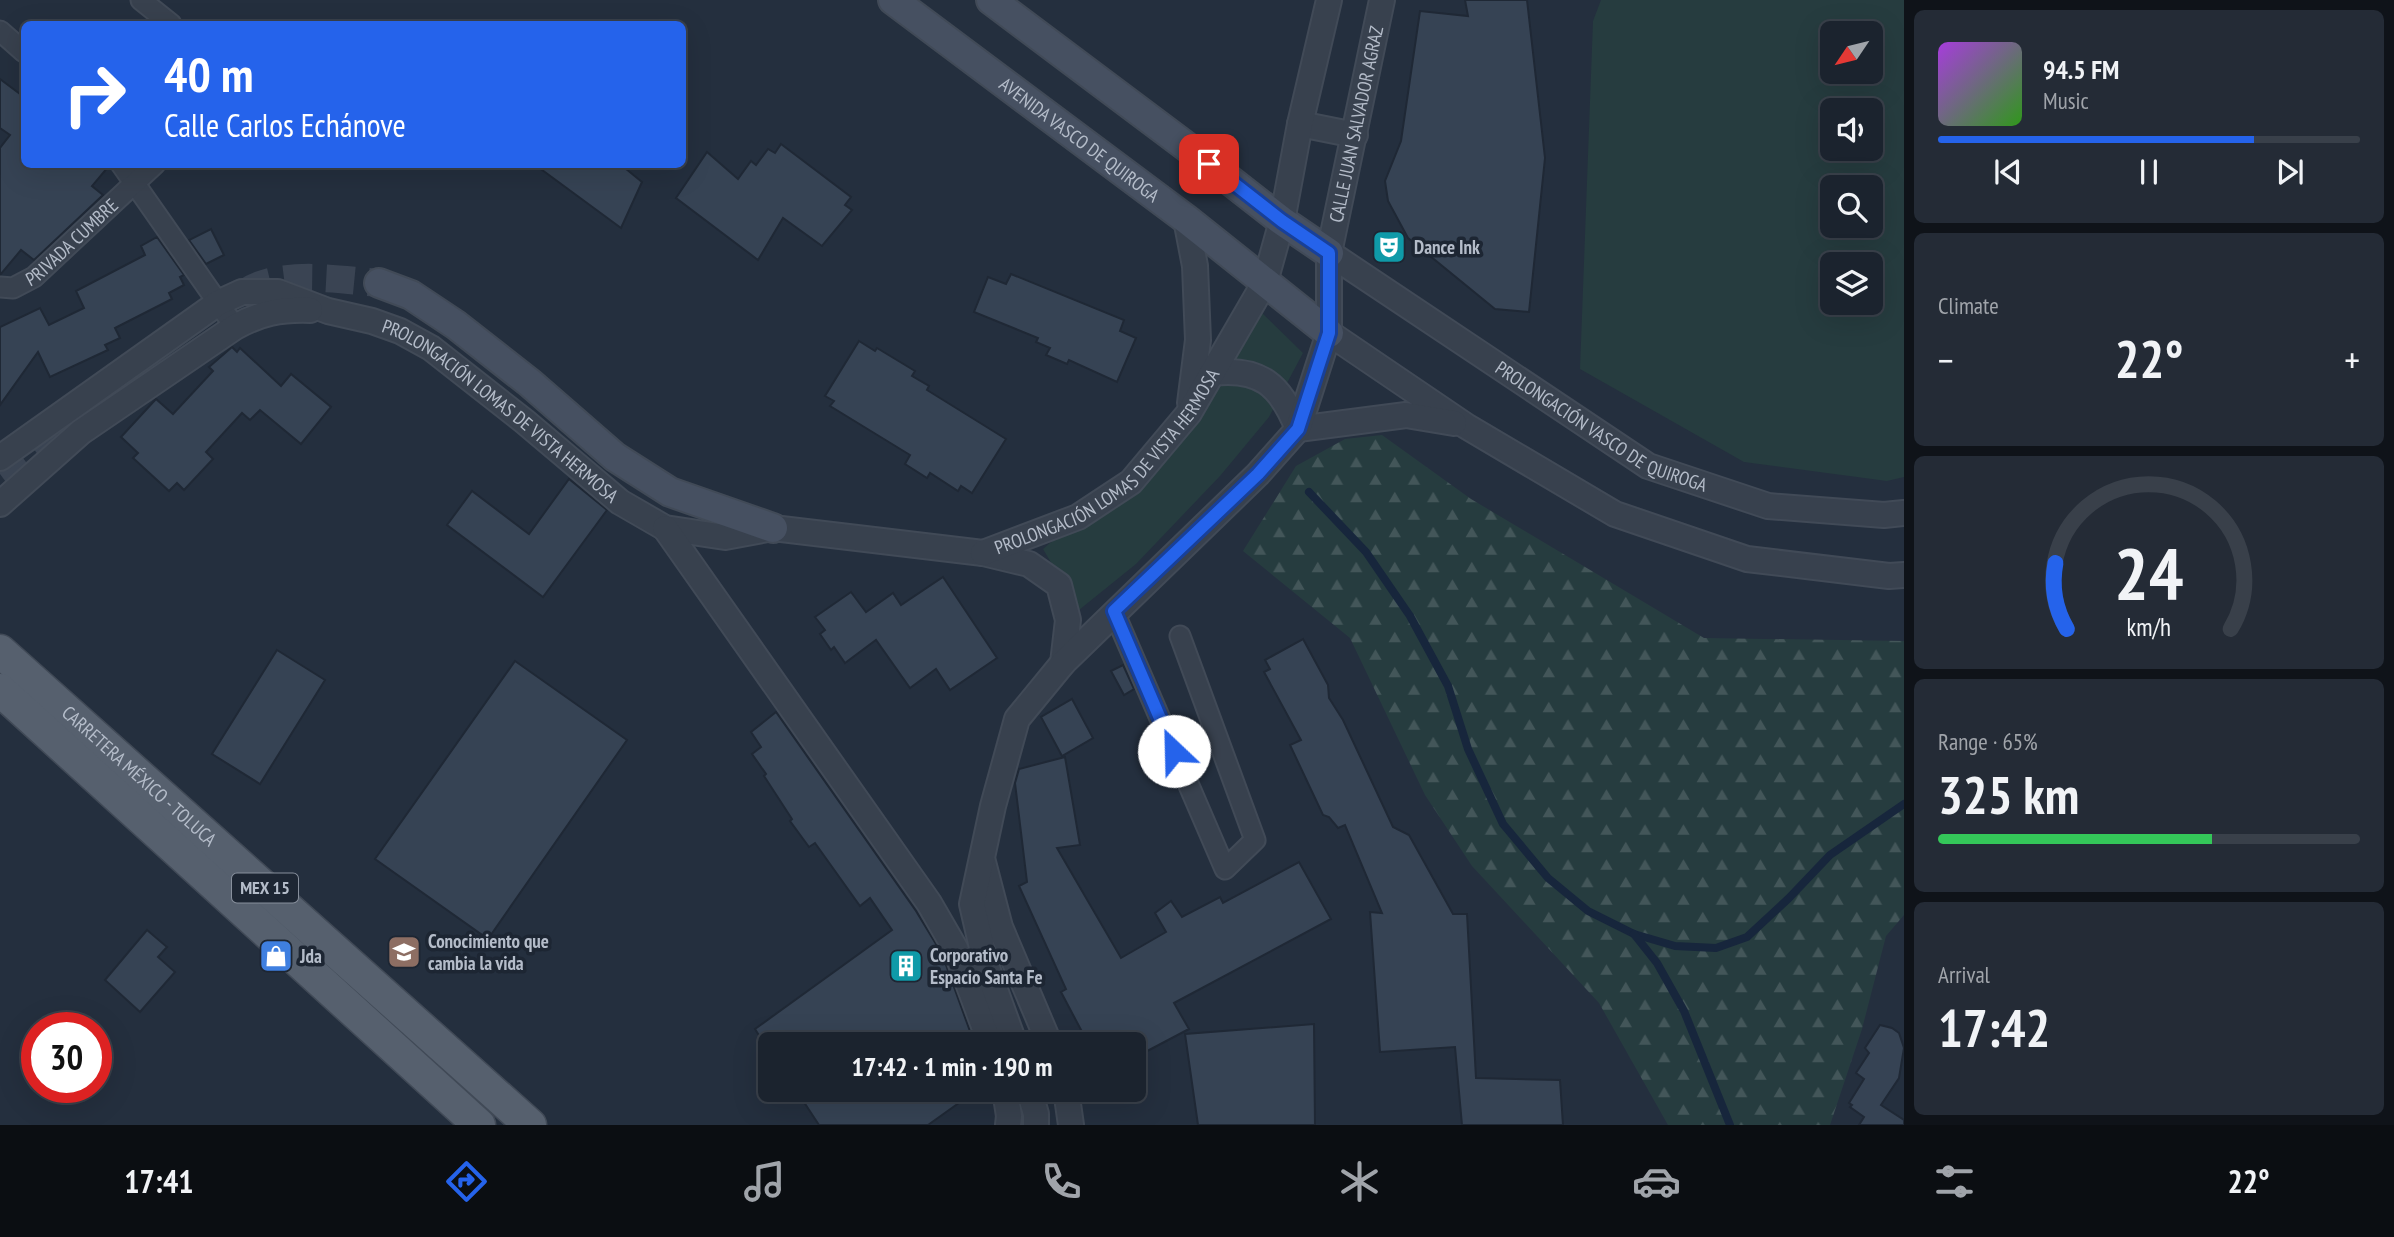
<!DOCTYPE html>
<meta charset="utf-8">
<style>
body{margin:0;font-family:"PT Sans Narrow",sans-serif;background:#242b36;color:#f1f3f6;height:100vh;display:flex;flex-direction:column;font-size:26px;white-space:nowrap}
*{box-sizing:border-box;margin:0}
p{font-size:23px;color:#a0a4aa}
.icon{flex:none;width:38px;height:38px;fill:none;stroke:currentColor;stroke-width:2;stroke-linecap:round;stroke-linejoin:round}
.map{position:relative;flex:1;overflow:hidden}
.panel{display:flex;flex-direction:column;gap:10px;padding:10px;background:#0f1319;width:490px}
.panel>*{flex:none}
.top-card{position:absolute;left:21px;top:21px;width:665px;height:147px;border-radius:10px;box-shadow:0 7px 28px #0002,0 0 0 2px #39404a;background:#2563eb;color:#fff;overflow:hidden}
.needle{width:46px;rotate:235deg}
.fabs{position:absolute;left:1820px;top:21px;display:grid;gap:14px}
.fabs a{display:grid;place-items:center;width:63px;height:63px;border-radius:10px;background:#1b232e;box-shadow:0 7px 28px #0002,0 0 0 2px #39404a;font-size:35px}
.speed{position:absolute;left:21px;top:1012px;display:flex;gap:14px;font-size:35px;font-weight:700;text-align:center}
.speed>*{display:grid;place-content:center;width:91px;height:91px;border-radius:50%;background:#1b232e;box-shadow:0 7px 28px #0002,0 0 0 2px #39404a;line-height:1}
.speed .limit{border:10px solid #d22;background:#fff;color:#111}
.pin{position:absolute;display:grid;place-items:center;width:60px;height:60px;color:#fff;margin:-30px;border-radius:14px;box-shadow:0 4px 10px #0006}
.me{position:absolute;width:77px;margin:-38px;rotate:336deg;stroke-linejoin:round;filter:drop-shadow(0 0 5px #0008)}
.turn{display:flex;align-items:center;gap:24px;height:147px;padding:0 28px;font-size:32px}
.turn .icon{width:91px;height:91px;stroke-width:2.5}
.turn b{display:block;font-size:49px;line-height:60px}
.big{font-size:52px;font-weight:600;line-height:1.1}
.panel .card{flex:1;display:flex;flex-direction:column;justify-content:center;gap:10px;min-width:0;padding:0 24px;border-radius:10px;background:#242b36}
.panel .dial{align-items:center;gap:0}
.dial svg{height:182px;overflow:visible;fill:none;stroke:#39404a;stroke-width:7;stroke-linecap:round;text-anchor:middle}
.dial text{fill:#f1f3f6;stroke:none}
.song{display:flex;align-items:center;gap:21px}
.cover{width:84px;height:84px;border-radius:10px;background:linear-gradient(135deg,hsl(280 70% 55%),hsl(110 70% 35%))}
.played{height:7px;border-radius:4px;background:linear-gradient(90deg,#2563eb 75%,#39404a 75%)}
.keys{display:flex;justify-content:space-around;direction:ltr}
.heat{display:flex;justify-content:space-between;align-items:center;font-size:38px;direction:ltr}
.charge{height:10px;border-radius:5px;background:linear-gradient(90deg,#34c759 65%,#39404a 0)}
.trip{position:absolute;left:758px;top:1032px;width:388px;height:70px;border-radius:10px;background:#1b232e;box-shadow:0 7px 28px #0002,0 0 0 2px #39404a;font-weight:600;line-height:70px;text-align:center}
.tab-bar{display:flex;height:112px;justify-content:space-around;align-items:center;background:#0b0e12;color:#a0a4aa}
.tab-bar .icon{width:49px;height:49px}
.tab-bar .selected{color:#2563eb}
.tab-bar b{font-size:32px;color:#f1f3f6}
main{display:flex;flex:1;min-height:0}
.map>svg:first-child{display:block}
.green{fill:#263c3f;fill-rule:evenodd}
.forest{fill:url(#forest-firs)}
.lines{fill:none;stroke-linecap:round;stroke-linejoin:round}
.stream{stroke:#17263c;stroke-width:8}
.building{fill:#364354;stroke:#1f2835;stroke-width:2}
.secondary-tunnel{stroke:#3a4453;stroke-width:28;stroke-dasharray:28 14;stroke-linecap:butt}
.minor-casing{stroke:#414a57;stroke-width:23}
.tertiary-casing{stroke:#414a57;stroke-width:28}
.secondary-casing{stroke:#414a57;stroke-width:32}
.primary-casing{stroke:#414a57;stroke-width:35}
.minor{stroke:#38414e;stroke-width:19}
.tertiary{stroke:#38414e;stroke-width:24}
.secondary{stroke:#465061;stroke-width:28}
.primary{stroke:#56606e;stroke-width:32}
.route-casing{stroke:#184099;stroke-width:18}
.route{stroke:#2563eb;stroke-width:12}
.labels{text-anchor:middle;stroke-width:7;stroke-linejoin:round;paint-order:stroke}
.shield{fill:#1d2633;stroke:#878f9c;stroke-width:2}
.shield-label{font-size:18px;font-weight:bold;fill:#b4bcc9}
.street-label{font-size:19px;fill:#b4bcc9;stroke:#1d2633}
.poi-label{font-size:19px;font-weight:bold;fill:#b4bcc9;stroke:#1d2633;text-anchor:start}
</style>
<main>
<div class="map">
<svg width="1904" height="1125" viewBox="0 0 1904 1125">
<defs>
<pattern id="forest-firs" width="22" height="20" patternUnits="userSpaceOnUse" patternTransform="scale(1.75)"><rect width="22" height="20" fill="#263c3f"/><path d="M5 1l3.5 6h-7zM16 11l3.5 6h-7z" fill="#435659"/></pattern>
</defs>
<rect width="100%" height="100%" fill="#242f3e"/>
<g class="green">
<path d="M1601 0H1904V477L1887 481 1744 462 1580 369 1593 21ZM1832 33H1871V72H1832ZM1832 110H1871V149H1832ZM1832 187H1871V226H1832ZM1832 264H1871V303H1832Z"/>
<path d="M1261 312 1303 353 1269 417 1220 476 1136 564 1079 610 1043 549 1207 408Z"/>
</g>
<path class="forest" d="M1382 435 1471 499 1704 638 1904 641V915L1886 936 1862 1029 1830 1125H1668L1599 1003 1472 866 1425 795 1350 638 1243 551 1296 466 1345 439Z"/>
<g class="lines">
<g class="stream">
<path d="M1309 492 1366 552 1410 616 1448 686 1468 749 1503 824 1548 878 1588 911 1634 934 1675 946 1716 948 1747 937 1789 898 1830 855 1904 804"/>
<path d="M1634 934 1657 963 1684 1011 1730 1125"/>
</g>
</g>
<g class="building">
<path d="M1465 0H1527L1545 158 1529 312 1495 309 1408 238 1388 201 1385 181 1401 141 1420 11 1468 16Z"/>
<path d="M0 79 24 97V164H109V166L92 186 103 195 34 260 21 250 0 275V148L10 135 0 128Z"/>
<path d="M781 144 851 197 845 205 852 210 822 246 783 218 758 260 676 198 707 152 738 179 751 161 756 165 768 149 775 153Z"/>
<path d="M534 164H620L642 182 621 228Z"/>
<path d="M211 229 224 255 206 264 189 240Z"/>
<path d="M157 237 184 275 180 277 184 285 169 293 172 299 115 328 120 338 105 345 108 350 50 377 38 352 0 405V327L40 308 49 325 84 308 76 291 145 255 141 246Z"/>
<path d="M1011 274 1124 320 1120 331 1136 338 1117 382 1069 360 1067 364 1046 355 1050 348 1036 342 1038 338 974 312 988 277 1006 284Z"/>
<path d="M859 341 875 351 877 348 915 371 912 376 929 386 927 390 1006 439 972 493 961 486 958 491 930 473 927 478 905 464 910 455 830 406 834 401 825 396Z"/>
<path d="M232 347 237 352 240 348 281 386 291 374 331 407 301 444 260 410 250 420 242 413 206 452 213 459 184 490 177 483 169 491 133 458 138 453 121 437 156 399 173 414 213 371 209 367Z"/>
<path d="M569 479 607 510 543 597 447 525 472 491 529 534Z"/>
<path d="M943 577 997 658 950 690 936 669 910 688 876 640 845 663 834 647 831 650 820 634 825 630 815 617 851 592 866 612 893 593 901 605Z"/>
<path d="M1303 639 1328 685 1329 698 1343 720 1393 827 1409 835 1453 914H1467L1476 1078 1560 1080 1563 1125H1462L1455 1047 1380 1052 1370 912 1382 913 1345 825 1338 828 1329 817 1323 815 1290 745 1301 740 1264 672 1270 669 1265 660Z"/>
<path d="M277 650 325 680 260 784 212 754Z"/>
<path d="M515 661 627 740 488 939 375 859Z"/>
<path d="M1123 665 1134 689 1124 695 1111 671Z"/>
<path d="M1072 699 1093 738 1062 756 1041 717Z"/>
<path d="M776 712 916 911 942 954 975 1045H765L755 1029 892 930 870 898 860 906 815 843 809 847 790 821 792 819 764 776 766 774 752 754 761 747 751 732Z"/>
<path d="M1065 757 1080 845 1057 848 1121 958 1166 932 1155 913 1171 901 1182 917 1220 897 1223 903 1299 862 1331 919 1174 1003 1189 1029 1134 1058V1045H1089L1061 992 1066 989 1019 886 1027 882 1015 783 1019 769Z"/>
<path d="M147 930 167 947 158 957 175 972 140 1012 105 980Z"/>
<path d="M1314 1024 1315 1125H1198L1185 1034Z"/>
<path d="M1880 1025 1892 1028 1899 1033 1904 1048 1899 1078 1881 1105 1904 1120V1125H1859L1864 1117 1850 1107 1852 1105 1849 1103 1864 1079 1856 1073 1869 1053 1865 1048Z"/>
<path d="M796 1090H977L928 1125H819Z"/>
</g>
<g class="lines">
<g class="secondary-tunnel">
<path d="M245 293C278 269 341 280 379 283"/>
<path d="M0 474 55 433"/>
</g>
<defs>
<g id="minor">
<path d="M141 0 171 24"/>
<path d="M0 31 24 52"/>
<path d="M121 164 235 327"/>
<path id="s1" d="M0 287 13 288 34 277 155 164"/>
<path d="M1114 612 1225 869 1255 840 1180 636"/>
</g>
<g id="tertiary">
<path d="M1300 124 1355 135"/>
<path d="M1186 219 1195 266 1198 340 1190 403"/>
<path id="s2" d="M1329 253 1648 466 1768 506 1884 515 1904 513"/>
<path d="M1329 333 1466 426 1615 514 1747 559 1889 576 1904 575"/>
<path d="M1212 373C1260 367 1281 385 1298 429L1406 415 1454 423"/>
<path id="s3" d="M0 458 218 303 242 292H278L328 311 372 321 400 331 431 348 524 421 620 502 665 528 725 537 773 528 983 553 1029 564 1059 585 1068 620 1063 663"/>
<path d="M0 504 81 432 235 327C260 313 281 309 310 310"/>
<path d="M665 528 929 903 955 948 991 1045"/>
<path id="s4" d="M983 553 1078 517 1131 482 1189 413 1265 282 1282 221 1300 124 1329 0"/>
<path d="M983 862 1000 927 1050 1045"/>
<path id="s5" d="M1015 1045 986 965 972 904 993 806 1017 719 1063 663 1258 474 1298 429 1329 333V253L1382 0"/>
<path d="M1005 1090 1009 1116 1008 1125"/>
<path d="M1029 1090 1036 1114V1125"/>
<path d="M1066 1090 1071 1125"/>
</g>
<g id="secondary">
<path id="s6" d="M893 0 1186 219 1329 333"/>
<path d="M991 0 1191 150 1282 221 1329 253"/>
<path d="M379 283 411 295 456 325 530 383 615 457 670 492 773 528"/>
</g>
<g id="primary">
<path id="s7" d="M0 651 530 1125"/>
<path d="M0 690 479 1125"/>
</g>
</defs>
<use href="#minor" class="minor-casing"/>
<use href="#tertiary" class="tertiary-casing"/>
<use href="#secondary" class="secondary-casing"/>
<use href="#primary" class="primary-casing"/>
<use href="#minor" class="minor"/>
<use href="#tertiary" class="tertiary"/>
<use href="#secondary" class="secondary"/>
<use href="#primary" class="primary"/>
</g>
<g class="lines">
<defs>
<path id="route" d="M1174 751 1114 611 1258 474 1298 429 1329 333V253L1282 221 1209 164"/>
</defs>
<use href="#route" class="route-casing"/>
<use href="#route" class="route"/>
</g>
<defs>
<symbol id="theatre-square" viewBox="-11 -11 22 22"><rect x="-9" y="-9" width="18" height="18" rx="4" fill="#0f9aa8" stroke="#1d2633"/><path d="M-5-5.5Q0-4 5-5.5V0Q5 5 0 6Q-5 5-5 0ZM-3.3-2.5H-1v1.5H-3.3ZM1-2.5H3.3v1.5H1ZM-2.8 1Q0 5.5 2.8 1Z" fill="#fff"/></symbol>
<symbol id="school-square" viewBox="-11 -11 22 22"><rect x="-9" y="-9" width="18" height="18" rx="4" fill="#8d6e63" stroke="#1d2633"/><path d="M0-5L7-2L0 1L-7-2ZM-4 1L0 2.5L4 1V4Q0 6-4 4Z" fill="#fff"/></symbol>
<symbol id="shop-square" viewBox="-11 -11 22 22"><rect x="-9" y="-9" width="18" height="18" rx="4" fill="#3f7fe0" stroke="#1d2633"/><path d="M-5-2.5h2.3a2.7 3.5 0 0 1 5.4 0H5L5.5 6h-11ZM-1.5-2.5h3a1.5 2.3 0 0 0-3 0Z" fill="#fff"/></symbol>
<symbol id="building-square" viewBox="-11 -11 22 22"><rect x="-9" y="-9" width="18" height="18" rx="4" fill="#0f9aa8" stroke="#1d2633"/><path d="M-4-6H4V6H1V3H-1V6H-4ZM-2.5-4.3h1.7v1.8h-1.7ZM.8-4.3h1.7v1.8H.8ZM-2.5-1h1.7V.8h-1.7ZM.8-1h1.7V.8H.8Z" fill="#fff"/></symbol>
</defs>
<g fill-rule="evenodd">
<use href="#theatre-square" x="1370" y="228" width="38" height="38"/>
<use href="#school-square" x="385" y="933" width="38" height="38"/>
<use href="#shop-square" x="257" y="937" width="38" height="38"/>
<use href="#building-square" x="887" y="947" width="38" height="38"/>
</g>
<g class="labels">
<rect class="shield" x="232" y="873.5" width="66" height="29" rx="5"/>
<g class="shield-label">
<text x="265" y="894">MEX 15</text>
</g>
<g class="street-label">
<text dy="7" stroke="none"><textPath href="#s5" startOffset="1055">CALLE JUAN SALVADOR AGRAZ</textPath></text>
<text dy="7" stroke="none"><textPath href="#s6" startOffset="233">AVENIDA VASCO DE QUIROGA</textPath></text>
<text dy="7" stroke="none"><textPath href="#s1" startOffset="88">PRIVADA CUMBRE</textPath></text>
<text dy="7" stroke="none"><textPath href="#s3" startOffset="586">PROLONGACIÓN LOMAS DE VISTA HERMOSA</textPath></text>
<text dy="7" stroke="none"><textPath href="#s2" startOffset="324">PROLONGACIÓN VASCO DE QUIROGA</textPath></text>
<text dy="7" stroke="none"><textPath href="#s4" startOffset="159">PROLONGACIÓN LOMAS DE VISTA HERMOSA</textPath></text>
<text dy="7" stroke="none"><textPath href="#s7" startOffset="187">CARRETERA MÉXICO - TOLUCA</textPath></text>
</g>
<g class="poi-label">
<text x="1414" y="254">Dance Ink</text>
<text x="428" y="948">Conocimiento que<tspan x="428" dy="22">cambia la vida</tspan></text>
<text x="930" y="962">Corporativo<tspan x="930" dy="22">Espacio Santa Fe</tspan></text>
<text x="300" y="963">Jda</text>
</g>
</g>
</svg>
<div class="fabs">
<a><svg class="needle" viewBox="-14 -14 28 28"><path d="M0-13l5 13h-10z" fill="#e53935"/><path d="M0 13l5-13h-10z" fill="#a0a4aa"/></svg></a>
<a><svg class="icon" aria-label="sound" viewBox="0 0 24 24"><path d="M4 9h4l5-4v14l-5-4H4zM17 9q2 3 0 6"/></svg></a>
<a><svg class="icon" aria-label="search" viewBox="0 0 24 24"><circle cx="10" cy="10" r="6"/><path d="M15 15l6 6"/></svg></a>
<a><svg class="icon" aria-label="layers" viewBox="0 0 24 24"><path d="M12 4l9 5-9 5-9-5zM3 14l9 5 9-5"/></svg></a>
</div>
<div class="speed"><div class="limit">30</div></div>
<div class="pin" style="left:1209px;top:164px;background:#d93025"><svg class="icon" aria-label="arrive" viewBox="0 0 24 24"><path d="M6 21V4h12l-3 4 3 4H6"/></svg></div>
<svg class="me" style="left:1174px;top:751px" viewBox="-20 -20 40 40"><circle r="19" fill="#fff"/><path d="M0-13L10 11 0 6-10 11z" fill="#2563eb"/></svg>
<div class="trip">17:42 · 1 min · 190 m</div>
<div class="top-card">
<div class="turn"><svg class="icon" aria-label="right" viewBox="0 0 24 24"><path d="M7 20v-9h11M14 6l5 5-5 5"/></svg><div><b>40 m</b>Calle Carlos Echánove</div></div>
</div>
</div>
<section class="panel">
<div class="card">
<div class="song"><i class="cover"></i><div><b>94.5 FM</b><p>Music</p></div></div>
<div class="played"></div>
<div class="keys"><svg class="icon" aria-label="previous" viewBox="0 0 24 24"><path d="M18 5L8 12l10 7zM5 5v14"/></svg><svg class="icon" aria-label="pause" viewBox="0 0 24 24"><path d="M8 5v14M16 5v14"/></svg><svg class="icon" aria-label="next" viewBox="0 0 24 24"><path d="M6 5l10 7-10 7zM19 5v14"/></svg></div>
</div>
<div class="card"><p>Climate</p>
<div class="heat"><a>−</a><b class="big">22°</b><a>+</a></div>
</div>
<div class="card dial"><svg viewBox="0 0 100 80">
<path d="M14 69A42 42 0 1 1 86 69"/>
<path d="M14 69A42 42 0 0 1 9 40" stroke="#2563eb"/>
<text x="50" y="56" font-size="32" font-weight="700">24</text>
<text x="50" y="72" font-size="11">km/h</text>
</svg></div>
<div class="card"><p>Range · 65%</p><b class="big">325 km</b><div class="charge"></div></div>
<div class="card"><p>Arrival</p><b class="big">17:42</b></div>
</section>
</main>
<nav class="tab-bar">
<b>17:41</b>
<svg class="icon selected" aria-label="directions" viewBox="0 0 24 24"><path d="M12 3l9 9-9 9-9-9zM9 14v-3h6M13 9l2 2-2 2"/></svg>
<svg class="icon" aria-label="music" viewBox="0 0 24 24"><path d="M9 18V5l10-2v13"/><circle cx="6" cy="18" r="3"/><circle cx="16" cy="16" r="3"/></svg>
<svg class="icon" aria-label="phone" viewBox="0 0 24 24"><path d="M5 4h4l2 5-3 2q2 4 5 5l2-3 5 2v4C11 20 4 13 5 4z"/></svg>
<svg class="icon" aria-label="climate" viewBox="0 0 24 24"><path d="M12 3v18M4 7l16 10M4 17L20 7"/></svg>
<svg class="icon" aria-label="car" viewBox="0 0 24 24"><path d="M5 17H2v-5l4-1 3-4h7l3 4 3 1v5h-3M9 17h6M6 11h13"/><circle cx="7" cy="17" r="2"/><circle cx="17" cy="17" r="2"/></svg>
<svg class="icon" aria-label="filters" viewBox="0 0 24 24"><path d="M4 7h16M4 17h16"/><circle cx="9" cy="7" r="2"/><circle cx="15" cy="17" r="2"/></svg>
<b>22°</b>
</nav>
